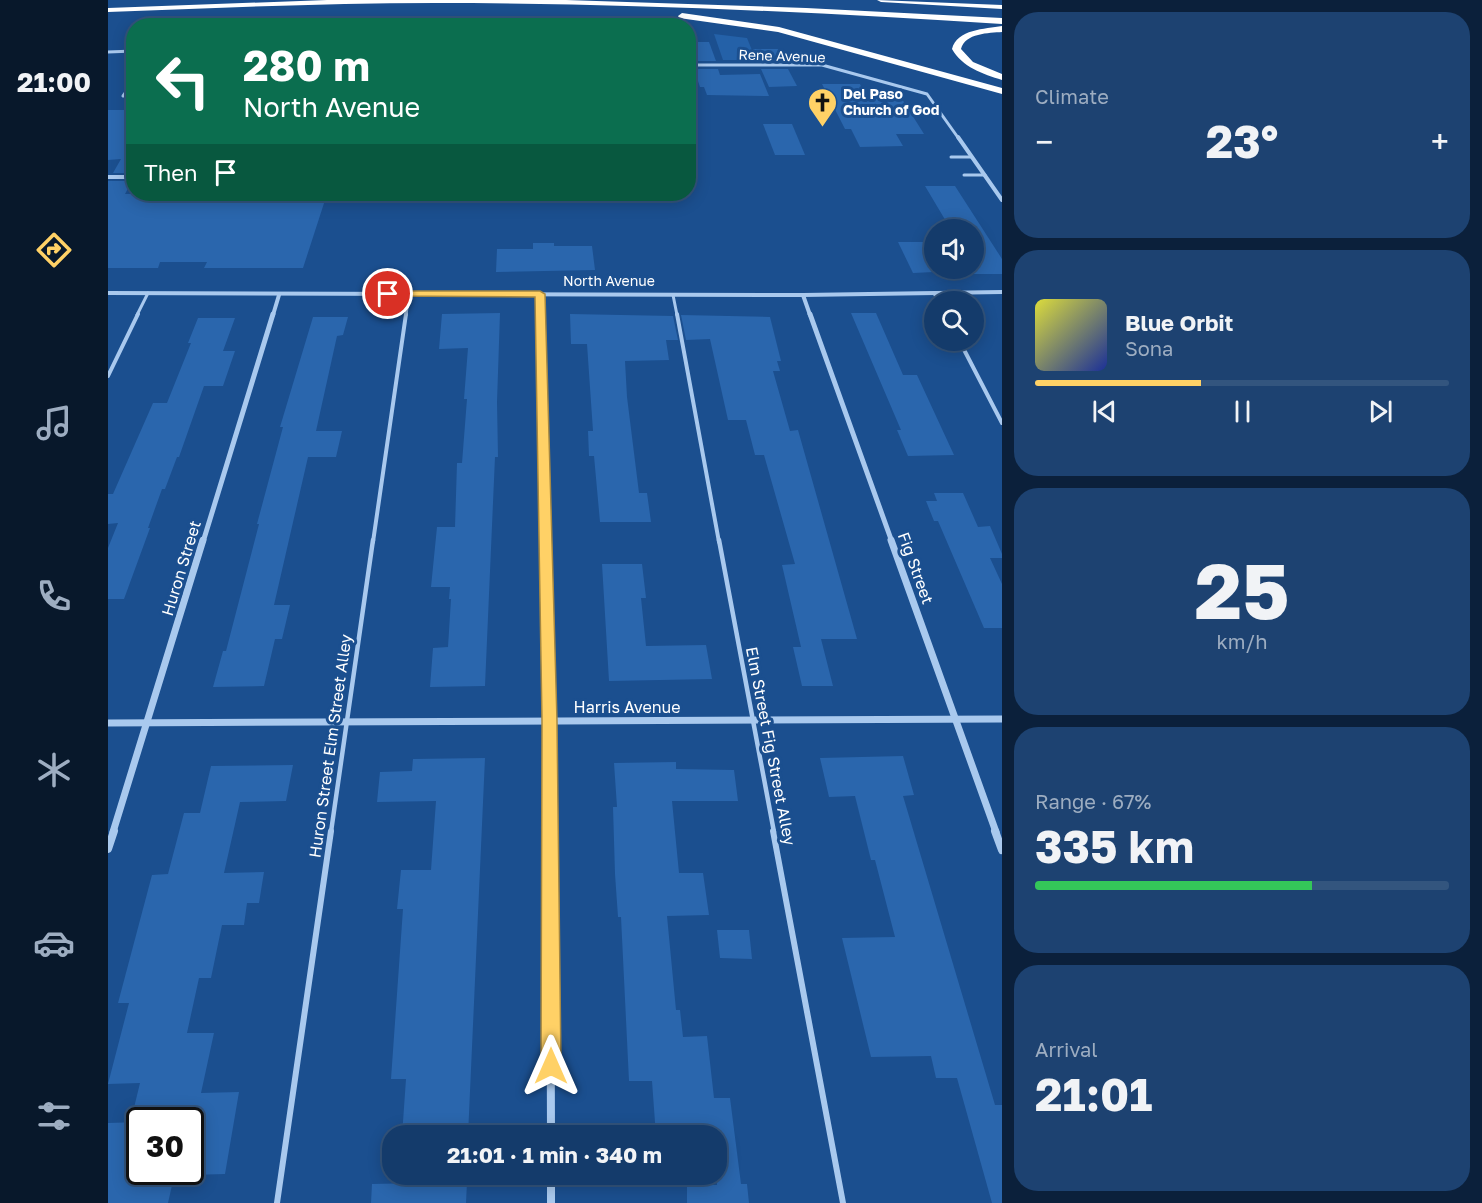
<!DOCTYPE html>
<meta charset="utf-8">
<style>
body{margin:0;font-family:"Golos Text",sans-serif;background:#1d4271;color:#f1f3f6;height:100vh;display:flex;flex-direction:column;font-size:22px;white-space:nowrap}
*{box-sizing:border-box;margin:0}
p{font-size:20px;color:#9dadc1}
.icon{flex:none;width:33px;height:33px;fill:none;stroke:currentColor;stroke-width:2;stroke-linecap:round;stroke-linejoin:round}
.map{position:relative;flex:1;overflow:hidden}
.drawer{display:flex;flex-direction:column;gap:12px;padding:12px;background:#0b203b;width:480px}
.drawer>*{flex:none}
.guide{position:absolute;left:18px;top:18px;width:570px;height:183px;border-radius:24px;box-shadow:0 3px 15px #0003,0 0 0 2px #33557e;background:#0b6e4f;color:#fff;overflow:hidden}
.tools{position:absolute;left:816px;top:219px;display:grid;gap:12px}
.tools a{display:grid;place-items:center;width:60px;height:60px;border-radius:50%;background:#143b6b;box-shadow:0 3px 15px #0003,0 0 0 2px #33557e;font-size:30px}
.speed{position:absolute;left:18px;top:1107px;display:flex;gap:12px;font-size:30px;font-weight:700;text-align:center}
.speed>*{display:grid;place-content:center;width:78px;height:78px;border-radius:50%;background:#143b6b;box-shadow:0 3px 15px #0003,0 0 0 2px #33557e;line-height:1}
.speed .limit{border:3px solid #111;border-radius:9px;background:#fff;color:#111}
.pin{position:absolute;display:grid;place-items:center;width:51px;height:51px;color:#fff;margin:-26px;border:3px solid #fff;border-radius:50%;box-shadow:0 2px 6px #0007}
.me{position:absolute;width:66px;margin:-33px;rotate:0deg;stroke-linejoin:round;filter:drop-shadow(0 0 4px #0008)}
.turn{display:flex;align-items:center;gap:21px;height:126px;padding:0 18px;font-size:27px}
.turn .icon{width:78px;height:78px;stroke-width:2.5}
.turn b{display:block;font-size:42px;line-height:51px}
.then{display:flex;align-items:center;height:57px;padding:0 18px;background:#0003;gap:12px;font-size:22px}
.big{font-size:45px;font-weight:700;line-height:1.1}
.drawer .card{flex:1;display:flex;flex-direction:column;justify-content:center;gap:9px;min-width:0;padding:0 21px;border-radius:24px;background:#1d4271}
.drawer .dial{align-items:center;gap:0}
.dial b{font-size:78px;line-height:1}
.song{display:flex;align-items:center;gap:18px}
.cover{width:72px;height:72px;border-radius:9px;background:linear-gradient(135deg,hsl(60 70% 55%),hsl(230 70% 35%))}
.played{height:6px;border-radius:3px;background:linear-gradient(90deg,#ffd166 40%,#33557e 40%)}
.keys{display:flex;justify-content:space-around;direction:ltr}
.heat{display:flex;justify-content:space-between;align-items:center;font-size:33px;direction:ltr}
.charge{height:9px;border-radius:4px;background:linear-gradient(90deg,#34c759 67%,#33557e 0)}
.trip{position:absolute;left:274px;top:1125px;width:345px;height:60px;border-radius:24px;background:#143b6b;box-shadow:0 3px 15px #0003,0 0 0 2px #33557e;font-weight:700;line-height:60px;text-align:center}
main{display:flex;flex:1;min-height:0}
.dock{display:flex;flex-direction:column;width:108px;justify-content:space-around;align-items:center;background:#08182b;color:#9dadc1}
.dock .icon{width:42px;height:42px}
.dock .active{color:#ffd166}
.dock b{font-size:27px;color:#f1f3f6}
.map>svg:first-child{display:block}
.green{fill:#2461a8}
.building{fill:#2a66ad}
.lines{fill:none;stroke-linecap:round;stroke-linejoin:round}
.service-far3{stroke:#a9c9ee;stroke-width:3}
.service-far2{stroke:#a9c9ee;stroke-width:4}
.service-far1{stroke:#a9c9ee;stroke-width:4.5}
.service{stroke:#a9c9ee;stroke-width:6}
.minor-far4{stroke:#a9c9ee;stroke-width:3}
.minor-far3{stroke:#a9c9ee;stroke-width:4}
.minor-far2{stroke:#a9c9ee;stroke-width:5}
.minor-far1{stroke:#a9c9ee;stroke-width:7}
.minor{stroke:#a9c9ee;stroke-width:8}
.tertiary{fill:#a9c9ee;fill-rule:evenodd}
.motorway{fill:#fff;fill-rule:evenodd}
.route{fill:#ffd166;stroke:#a68842;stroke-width:1.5}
.labels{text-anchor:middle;stroke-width:6;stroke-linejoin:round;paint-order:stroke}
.far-street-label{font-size:14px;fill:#fff;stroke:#1b4f8f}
.far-poi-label{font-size:14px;font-weight:bold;fill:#fff;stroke:#1b4f8f;text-anchor:start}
.street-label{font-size:16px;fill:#fff;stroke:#1b4f8f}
</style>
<main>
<nav class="dock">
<b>21:00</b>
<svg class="icon active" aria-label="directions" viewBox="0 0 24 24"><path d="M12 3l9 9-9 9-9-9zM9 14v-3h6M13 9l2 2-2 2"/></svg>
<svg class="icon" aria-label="music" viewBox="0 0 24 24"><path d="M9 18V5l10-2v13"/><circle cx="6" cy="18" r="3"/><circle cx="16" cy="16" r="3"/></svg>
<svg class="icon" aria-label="phone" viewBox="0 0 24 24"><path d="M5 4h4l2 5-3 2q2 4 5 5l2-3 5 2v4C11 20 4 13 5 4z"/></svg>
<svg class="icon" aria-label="climate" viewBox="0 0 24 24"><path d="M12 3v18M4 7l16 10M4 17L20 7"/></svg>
<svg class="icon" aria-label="car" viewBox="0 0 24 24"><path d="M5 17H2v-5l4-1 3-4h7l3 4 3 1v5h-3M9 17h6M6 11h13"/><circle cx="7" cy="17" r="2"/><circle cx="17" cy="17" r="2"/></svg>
<svg class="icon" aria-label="filters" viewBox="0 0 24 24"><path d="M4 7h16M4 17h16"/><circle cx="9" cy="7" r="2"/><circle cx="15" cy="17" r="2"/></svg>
</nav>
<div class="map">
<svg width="894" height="1203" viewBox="0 0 894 1203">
<rect width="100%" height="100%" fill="#1b4f8f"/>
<path class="green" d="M606 34 639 38 648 60H615Z"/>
<g class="building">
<path d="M580 42H601L608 61H584Z"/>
<path d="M645 49H671L677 61H650Z"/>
<path d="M586 69H610L612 75 652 74 661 96 599 95 596 87H592Z"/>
<path d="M653 69H680L689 86 661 87Z"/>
<path d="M714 84H752L757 95 767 94 770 99H794L816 134H788L795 146 752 147 743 129H737Z"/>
<path d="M0 110H26V173H5L13 159 0 160Z"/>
<path d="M655 124H684L697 155H667Z"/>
<path d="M0 181H24L17 194H219L195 268H96L99 262H52L50 268H0Z"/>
<path d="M817 186H847L894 259V274H866V228H842Z"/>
<path d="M790 242H826V272L805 273Z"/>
<path d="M425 243H446V246H484L487 270 388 272 389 249H425Z"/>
<path d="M392 313 389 402 390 457H387L377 686 322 687 325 648 340 647 343 599H341L342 587H323L329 527H347L349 463H354L359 399H356L360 348 331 349 334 314Z"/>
<path d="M743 313H768L795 375H809L846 455 800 456 789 430H793Z"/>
<path d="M462 314 565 316 570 340H558L561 360 517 361 519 397 531 493H539L543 522H492L486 456H481L480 431H485L479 344H463Z"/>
<path d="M573 315 662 317 673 361H669L672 371H665L682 431 690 430 749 639H713L725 686H694L685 647H693L674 565 687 564 656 455H647L638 420H620L602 339 578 340Z"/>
<path d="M205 317H240L235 335 229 336 208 431H234L228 457H200L166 605H182L174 639H167L156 686 105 687 115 651H118L151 524H149L175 427H172Z"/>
<path d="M90 318H127L115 351H127L115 386H96L71 457H69L57 489H54L40 528H42L16 599H0V548L10 523 0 524V494H5L45 403H59L83 343H80Z"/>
<path d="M826 493H855L870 527 882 526 894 554V558H882L894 584V628H876L830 521H826L818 501H829Z"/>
<path d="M494 564H534L538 598H533L538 646 598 645 604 679 501 681Z"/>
<path d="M795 756 806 795 795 796 887 1105H894V1203H884L849 1078H828L823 1056 763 1057 744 979 734 938 787 937 767 860H763L747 796 721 797 712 758Z"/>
<path d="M377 758 360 1136H294L298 1079H283L295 909H289L293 870H323L328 801 269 802 272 772 304 771 305 759Z"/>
<path d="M568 762V769L626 770 630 801H564L571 873H595L601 915 559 916 568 1010H572L575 1037 599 1036 606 1098H622L633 1184H639L641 1203H579V1185H609V1136H548L544 1081H521L513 917H510L507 874 505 807H509L506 763Z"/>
<path d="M185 765 178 801 132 802 116 873 156 872 151 903H139L136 925H114L103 978H91L79 1033H106L93 1093 131 1092 117 1174 82 1175V1120H23L32 1083 0 1084 21 1003H10L44 875 60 874 76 813H92L103 766Z"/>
<path d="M609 930H641L644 959 612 958Z"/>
<path d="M32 1122V1172H67L60 1203H0V1123Z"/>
<path d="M359 1182 358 1203H263L264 1184Z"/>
</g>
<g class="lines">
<g class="service-far3">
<path d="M843 157H864"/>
<path d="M856 175H877"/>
<path d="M826 293 830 302"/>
<path d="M565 295 569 315"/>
<path d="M29 315 40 293"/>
<path d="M298 315 301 293"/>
</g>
<g class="service-far2">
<path d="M569 314 611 542"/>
<path d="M851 340 894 423"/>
<path d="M0 376 30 314"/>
<path d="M265 542 298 314"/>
</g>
<g class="service-far1">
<path d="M611 540 666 832"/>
<path d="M223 832 265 540"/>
</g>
<g class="service">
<path d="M665 831 735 1203"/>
<path d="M169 1203 223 831"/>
</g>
<g class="minor-far4">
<path d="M0 52 26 51"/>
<path d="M580 65H714L819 94 851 139"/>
<path d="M26 81 15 96H26"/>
</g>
<g class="minor-far3">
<path d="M850 137 894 200"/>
<path d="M0 177H26"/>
<path d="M432 294 433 315"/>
<path d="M695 295 702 315"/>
<path d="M165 315 171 295"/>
</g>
<g class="minor-far2">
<path d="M432 314 438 542"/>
<path d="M702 314 784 542"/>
<path d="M95 542 165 314"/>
</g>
<g class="minor-far1">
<path d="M438 540 442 832"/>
<path d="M783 540 888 832"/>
<path d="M0 723 894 719"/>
<path d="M5 832 95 540"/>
</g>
<g class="minor">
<path d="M442 831 443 1136"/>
<path d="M887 831 894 850"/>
<path d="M0 849 6 831"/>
<path d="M443 1174V1203"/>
</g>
<path class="tertiary" d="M894 290V294L695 297 0 295V291L695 293Z"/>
<g class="motorway">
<path d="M458 0 698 8 894 18V24C705 12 516 3 327 3 218 3 109 8 0 12V8L219 0Z"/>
<path d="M769 0 894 5V9L773 2Z"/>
<path d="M574 13 671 27 894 88V94L670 32 571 18 570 16Z"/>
<path d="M894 26V32C881 33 857 33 853 49L865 62 894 74V80C875 74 854 67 844 49 849 29 877 29 894 26Z"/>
</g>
</g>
<path class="route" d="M276 291H432L437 294 449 721 453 1066 450 1073 443 1076 436 1073 433 1066 434 721 427 297 280 296 275 294Z"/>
<defs>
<symbol id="church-pin" viewBox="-11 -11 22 30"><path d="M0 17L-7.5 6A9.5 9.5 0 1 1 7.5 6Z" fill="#ffd166" stroke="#1b4f8f"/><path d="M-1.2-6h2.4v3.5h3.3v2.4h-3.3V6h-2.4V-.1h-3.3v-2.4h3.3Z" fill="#111"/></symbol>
</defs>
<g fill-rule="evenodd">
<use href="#church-pin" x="698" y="86" width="33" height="45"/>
</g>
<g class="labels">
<g class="far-street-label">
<text transform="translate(674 56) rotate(2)" y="5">Rene Avenue</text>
<text x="501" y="286">North Avenue</text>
</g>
<g class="far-poi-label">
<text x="735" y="99">Del Paso<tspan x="735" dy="16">Church of God</tspan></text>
</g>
<g class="street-label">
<text transform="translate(73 568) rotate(-73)" y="6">Huron Street</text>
<text transform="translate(808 568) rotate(70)" y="6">Fig Street</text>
<text x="519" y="713">Harris Avenue</text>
<text transform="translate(222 746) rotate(-82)" y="6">Huron Street Elm Street Alley</text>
<text transform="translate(663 746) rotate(79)" y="6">Elm Street Fig Street Alley</text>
</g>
</g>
</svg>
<div class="tools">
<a><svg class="icon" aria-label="sound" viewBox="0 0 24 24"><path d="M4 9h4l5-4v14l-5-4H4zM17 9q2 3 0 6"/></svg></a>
<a><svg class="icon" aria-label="search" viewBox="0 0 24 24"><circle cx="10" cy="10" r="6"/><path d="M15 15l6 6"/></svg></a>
</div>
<div class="speed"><div class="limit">30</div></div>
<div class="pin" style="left:280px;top:294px;background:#d93025"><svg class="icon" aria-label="arrive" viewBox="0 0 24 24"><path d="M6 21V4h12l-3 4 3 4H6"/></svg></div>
<svg class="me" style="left:443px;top:1066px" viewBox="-20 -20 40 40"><path d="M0-17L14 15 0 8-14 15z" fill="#ffd166" stroke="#fff" stroke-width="4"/></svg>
<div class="trip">21:01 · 1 min · 340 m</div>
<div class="guide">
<div class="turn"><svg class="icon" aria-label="left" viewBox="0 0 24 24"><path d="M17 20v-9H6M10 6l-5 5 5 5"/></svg><div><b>280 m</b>North Avenue</div></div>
<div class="then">Then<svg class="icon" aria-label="arrive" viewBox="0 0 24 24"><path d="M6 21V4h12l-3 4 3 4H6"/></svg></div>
</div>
</div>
<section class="drawer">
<div class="card"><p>Climate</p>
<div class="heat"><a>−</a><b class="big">23°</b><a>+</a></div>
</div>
<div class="card">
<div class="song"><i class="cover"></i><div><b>Blue Orbit</b><p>Sona</p></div></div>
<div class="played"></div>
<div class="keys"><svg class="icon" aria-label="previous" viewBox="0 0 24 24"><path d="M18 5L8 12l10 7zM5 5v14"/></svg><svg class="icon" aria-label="pause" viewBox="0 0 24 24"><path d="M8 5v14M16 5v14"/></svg><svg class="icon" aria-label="next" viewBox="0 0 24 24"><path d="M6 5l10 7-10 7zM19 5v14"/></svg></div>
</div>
<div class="card dial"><b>25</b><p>km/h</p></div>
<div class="card"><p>Range · 67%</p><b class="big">335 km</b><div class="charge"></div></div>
<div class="card"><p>Arrival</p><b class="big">21:01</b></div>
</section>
</main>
